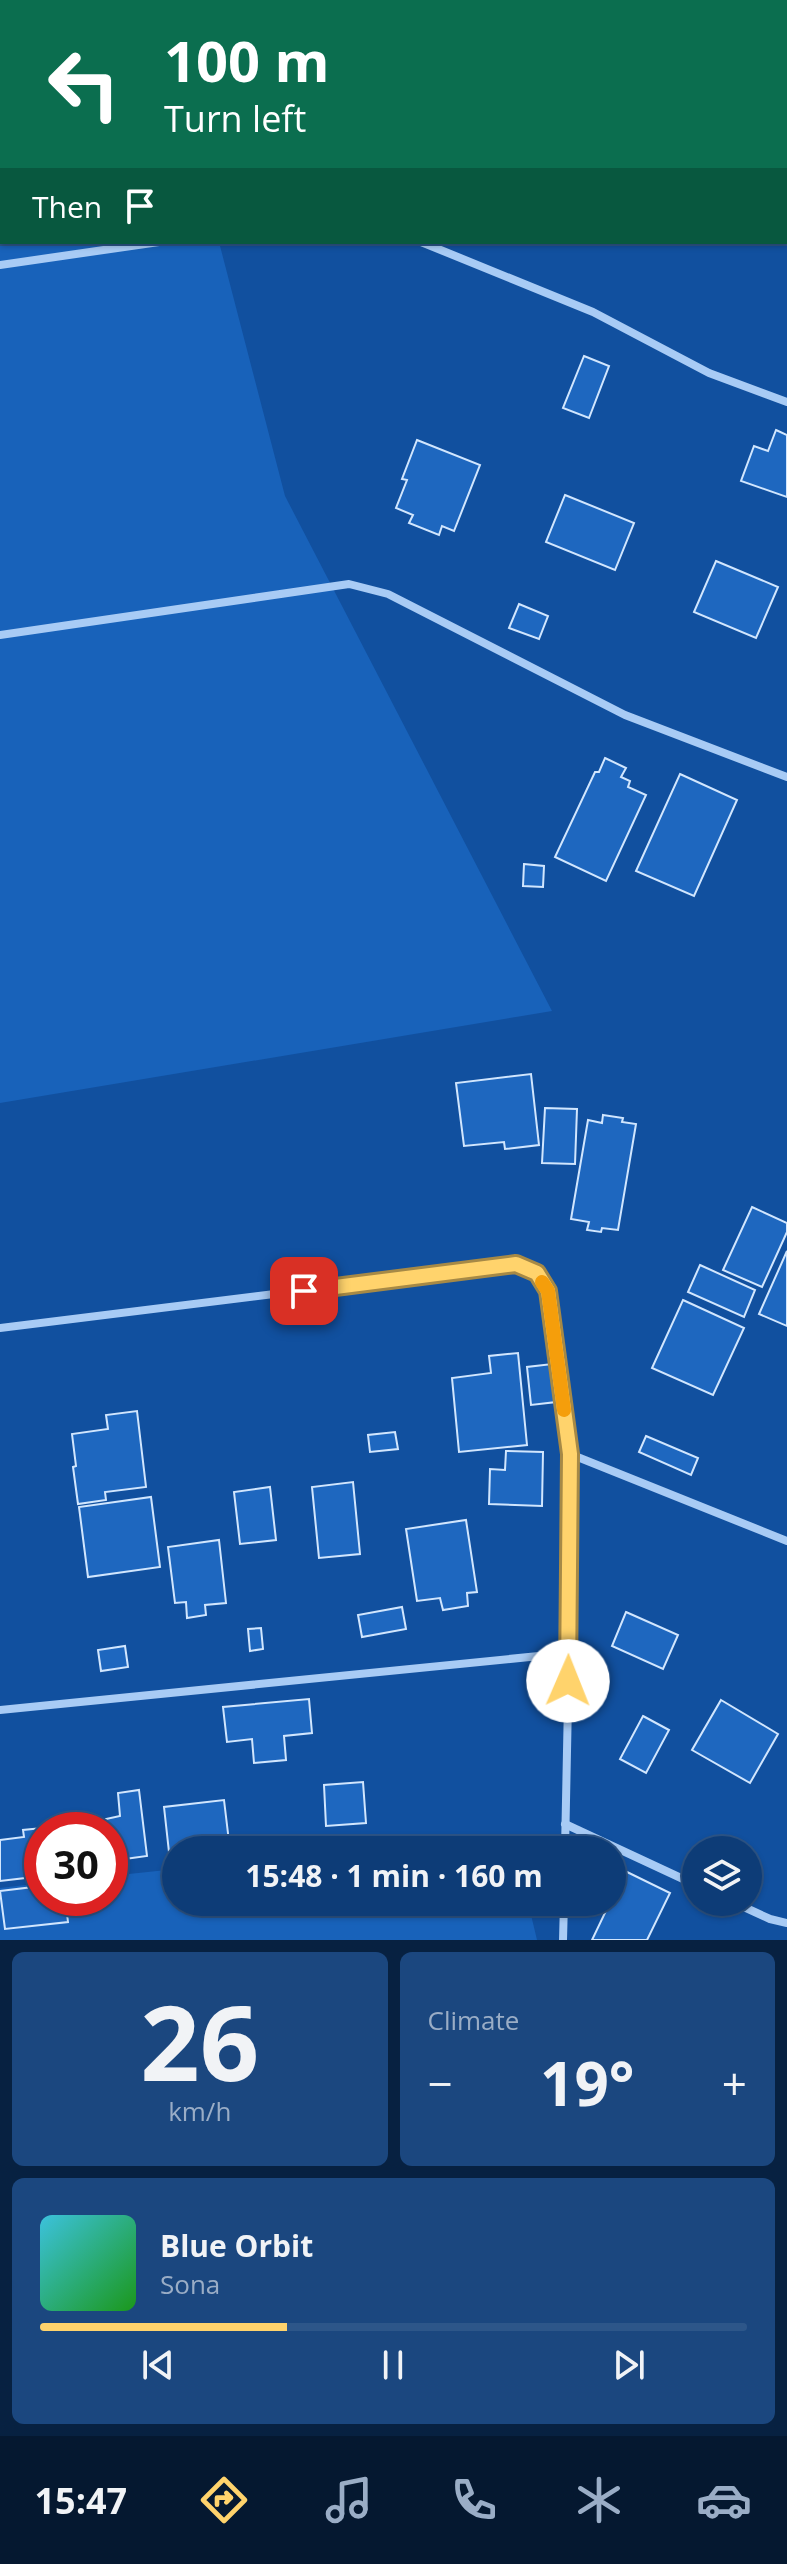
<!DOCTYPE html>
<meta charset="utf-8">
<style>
body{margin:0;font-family:"Open Sans",sans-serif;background:#1b477f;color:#f1f3f6;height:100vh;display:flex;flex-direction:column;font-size:30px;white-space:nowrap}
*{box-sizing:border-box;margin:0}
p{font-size:26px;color:#9aadc6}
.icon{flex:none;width:44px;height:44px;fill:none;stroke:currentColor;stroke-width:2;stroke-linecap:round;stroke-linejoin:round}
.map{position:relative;height:1940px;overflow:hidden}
.side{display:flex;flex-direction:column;gap:12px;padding:12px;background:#072141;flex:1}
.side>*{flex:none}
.hud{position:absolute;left:0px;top:0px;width:788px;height:244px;box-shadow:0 2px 6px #0004,0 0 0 2px #2d5689;background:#0b6e4f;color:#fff;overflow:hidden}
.fabs{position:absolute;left:682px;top:1836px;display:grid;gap:16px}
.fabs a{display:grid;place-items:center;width:80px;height:80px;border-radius:50%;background:#0d3c77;box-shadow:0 2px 6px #0004,0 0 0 2px #2d5689;font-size:40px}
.speed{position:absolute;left:24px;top:1812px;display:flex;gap:16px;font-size:40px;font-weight:700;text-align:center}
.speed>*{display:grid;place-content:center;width:104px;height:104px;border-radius:50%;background:#0d3c77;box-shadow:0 2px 6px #0004,0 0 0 2px #2d5689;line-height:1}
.speed .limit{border:12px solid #d22;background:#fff;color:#111}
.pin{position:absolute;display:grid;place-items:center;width:68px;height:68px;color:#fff;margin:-34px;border-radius:16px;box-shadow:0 4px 12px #0006}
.me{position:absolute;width:88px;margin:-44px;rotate:1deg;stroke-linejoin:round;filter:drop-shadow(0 0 6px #0008)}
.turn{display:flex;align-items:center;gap:28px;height:168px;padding:0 32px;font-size:36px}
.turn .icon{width:104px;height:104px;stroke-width:2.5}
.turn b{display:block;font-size:56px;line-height:68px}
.then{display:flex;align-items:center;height:76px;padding:0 32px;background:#0003;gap:16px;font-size:30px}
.big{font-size:60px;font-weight:700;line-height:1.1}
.side .tile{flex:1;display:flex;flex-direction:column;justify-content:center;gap:12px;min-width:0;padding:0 28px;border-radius:12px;background:#1b477f}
.side .dial{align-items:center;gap:0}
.dial b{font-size:104px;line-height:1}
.song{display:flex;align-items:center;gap:24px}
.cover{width:96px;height:96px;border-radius:12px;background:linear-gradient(135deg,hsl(190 70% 55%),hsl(120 70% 35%))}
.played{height:8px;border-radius:4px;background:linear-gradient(90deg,#ffd36c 35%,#2d5689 35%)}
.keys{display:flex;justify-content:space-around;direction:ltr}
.heat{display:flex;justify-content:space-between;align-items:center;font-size:44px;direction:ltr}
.side .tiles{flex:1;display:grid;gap:12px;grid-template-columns:1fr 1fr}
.tile:last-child{grid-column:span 2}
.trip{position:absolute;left:162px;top:1836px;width:464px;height:80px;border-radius:40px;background:#0d3c77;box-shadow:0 2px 6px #0004,0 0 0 2px #2d5689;font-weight:700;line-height:80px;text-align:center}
.dock{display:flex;height:128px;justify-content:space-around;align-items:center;background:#051830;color:#9aadc6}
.dock .icon{width:56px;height:56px}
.dock .selected{color:#ffd36c}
.dock b{font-size:36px;color:#f1f3f6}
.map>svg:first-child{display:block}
.green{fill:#1862ba}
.building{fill:#1e67bf;stroke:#d1e6fe;stroke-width:2}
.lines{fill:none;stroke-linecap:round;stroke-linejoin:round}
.street{stroke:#a8cbf5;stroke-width:8}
.route-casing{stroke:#a68946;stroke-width:20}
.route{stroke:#ffd36c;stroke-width:14}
.slow{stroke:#f59e0b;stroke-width:14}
</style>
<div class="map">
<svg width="787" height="1940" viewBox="0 0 787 1940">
<rect width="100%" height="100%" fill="#11509f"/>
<g class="green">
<path d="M2 121V242H219L285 496 552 1011 0 1103V122Z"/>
<path d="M514 1835 517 1850H365Z"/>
<path d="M176 1869V1902H528L537 1940H0V1888L42 1883V1898H110V1876Z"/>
</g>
<g class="building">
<path d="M584 356 609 366 589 418 563 408Z"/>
<path d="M776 430 787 435V497L741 481 754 446 768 451Z"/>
<path d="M417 440 480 465 454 531 442 526 439 535 409 523 413 515 396 508 407 480 402 479Z"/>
<path d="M565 495 634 523 615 570 546 542Z"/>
<path d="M716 561 778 587 756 638 694 612Z"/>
<path d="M519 604 548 616 539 639 509 628Z"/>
<path d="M605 758 626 768 621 777 630 781 628 787 646 795 606 881 555 857 595 772H599Z"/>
<path d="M680 774 737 800 694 896 636 871Z"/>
<path d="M524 864 544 866 543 887 523 886Z"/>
<path d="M531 1074 539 1145 505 1149 504 1142 464 1146 456 1083Z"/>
<path d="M545 1108 577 1109 575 1164 542 1163Z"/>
<path d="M603 1115 623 1118 622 1122 636 1124 618 1230 602 1228 601 1232 587 1230 589 1222 571 1219 588 1120 602 1123Z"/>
<path d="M752 1207 787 1223V1232L762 1287 723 1270Z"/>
<path d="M787 1251V1326L759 1314Z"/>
<path d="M700 1265 755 1290 744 1317 688 1292Z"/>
<path d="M683 1300 744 1328 713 1395 652 1368Z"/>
<path d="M518 1353 527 1445 459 1452 452 1378 491 1373 489 1356Z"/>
<path d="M552 1364 556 1402 531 1405 527 1367Z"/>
<path d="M137 1411 146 1487 105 1492 106 1500 78 1504 73 1467 76 1466 72 1434 108 1429 106 1415Z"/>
<path d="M395 1432 398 1449 370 1452 368 1435Z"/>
<path d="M646 1436 698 1458 691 1475 639 1452Z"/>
<path d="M506 1451 543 1452 542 1506 489 1504 490 1469 505 1470Z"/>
<path d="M353 1482 360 1554 319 1558 312 1487Z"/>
<path d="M270 1487 276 1540 240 1544 234 1492Z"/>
<path d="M151 1497 160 1567 88 1577 79 1507Z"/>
<path d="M466 1520 477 1592 467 1593 468 1606 443 1610 440 1598 417 1601 406 1529Z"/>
<path d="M219 1540 226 1603 205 1605 206 1615 187 1618 186 1602 175 1603 168 1547Z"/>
<path d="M402 1607 406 1629 362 1637 358 1615Z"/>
<path d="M626 1612 678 1635 663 1669 612 1646Z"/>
<path d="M261 1628 263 1649 250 1651 248 1629Z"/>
<path d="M125 1646 128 1667 101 1671 98 1650Z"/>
<path d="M309 1699 312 1733 284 1736 286 1760 254 1763 252 1739 227 1742 223 1707Z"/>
<path d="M721 1700 778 1734 750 1783 692 1750Z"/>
<path d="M643 1716 669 1730 646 1773 620 1759Z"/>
<path d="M363 1782 366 1823 326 1826 324 1785Z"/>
<path d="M139 1790 147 1856 110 1861V1830H107L106 1819 120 1816 118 1793Z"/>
<path d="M224 1800 230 1850H176V1860L170 1861 164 1807Z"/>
<path d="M42 1828V1876L0 1881V1840L24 1837 23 1830Z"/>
<path d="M625 1871 670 1893 647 1940H592Z"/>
<path d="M42 1886V1898H65L68 1922 5 1929 0 1891Z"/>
</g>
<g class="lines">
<g class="street">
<path d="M740 0 744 2"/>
<path d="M0 13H2"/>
<path d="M786 19H787"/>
<path d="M421 242 593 312 709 373 787 402"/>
<path d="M0 265 159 242"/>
<path d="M0 635 349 584 388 594 625 715 787 777"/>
<path d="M0 1328 516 1264 537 1273 548 1291 570 1454 569 1653 565 1850"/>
<path d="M570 1454 787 1541"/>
<path d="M0 1710 569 1653"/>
<path d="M565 1824 696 1885"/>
<path d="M733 1902 770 1919 787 1923"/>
<path d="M563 1940 564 1902"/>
</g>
</g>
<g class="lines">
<defs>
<path id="route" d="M304 1291 516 1264 537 1273 548 1291 570 1454 568 1681"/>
</defs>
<use href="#route" class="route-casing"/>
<use href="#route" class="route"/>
<path class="slow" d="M542 1282 548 1291 564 1410"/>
</g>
</svg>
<div class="fabs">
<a><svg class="icon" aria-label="layers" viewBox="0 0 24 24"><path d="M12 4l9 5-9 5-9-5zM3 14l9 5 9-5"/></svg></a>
</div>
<div class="speed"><div class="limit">30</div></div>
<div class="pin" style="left:304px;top:1291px;background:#d93025"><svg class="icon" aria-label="arrive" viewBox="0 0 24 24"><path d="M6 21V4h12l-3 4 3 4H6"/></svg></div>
<svg class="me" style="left:568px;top:1681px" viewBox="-20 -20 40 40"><circle r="19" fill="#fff"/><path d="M0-13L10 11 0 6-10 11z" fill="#ffd36c"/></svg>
<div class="trip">15:48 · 1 min · 160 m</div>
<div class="hud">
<div class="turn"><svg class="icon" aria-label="left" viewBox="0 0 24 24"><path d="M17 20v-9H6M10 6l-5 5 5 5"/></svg><div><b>100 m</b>Turn left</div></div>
<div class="then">Then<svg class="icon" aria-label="arrive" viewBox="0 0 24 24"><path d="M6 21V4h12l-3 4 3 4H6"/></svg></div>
</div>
</div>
<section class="side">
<div class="tiles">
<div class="tile dial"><b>26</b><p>km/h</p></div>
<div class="tile"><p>Climate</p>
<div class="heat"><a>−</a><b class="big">19°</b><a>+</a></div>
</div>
<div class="tile">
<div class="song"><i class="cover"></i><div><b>Blue Orbit</b><p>Sona</p></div></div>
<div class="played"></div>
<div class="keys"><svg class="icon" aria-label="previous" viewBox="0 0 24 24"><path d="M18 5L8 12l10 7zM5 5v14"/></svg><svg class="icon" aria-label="pause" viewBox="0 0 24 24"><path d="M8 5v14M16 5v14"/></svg><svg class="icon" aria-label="next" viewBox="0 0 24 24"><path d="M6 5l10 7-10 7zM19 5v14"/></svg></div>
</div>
</div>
</section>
<nav class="dock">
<b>15:47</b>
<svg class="icon selected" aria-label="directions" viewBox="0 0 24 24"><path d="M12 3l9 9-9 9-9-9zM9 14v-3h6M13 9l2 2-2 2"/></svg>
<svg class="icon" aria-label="music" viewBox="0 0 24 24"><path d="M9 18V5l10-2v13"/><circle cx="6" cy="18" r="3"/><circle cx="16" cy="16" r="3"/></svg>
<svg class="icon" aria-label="phone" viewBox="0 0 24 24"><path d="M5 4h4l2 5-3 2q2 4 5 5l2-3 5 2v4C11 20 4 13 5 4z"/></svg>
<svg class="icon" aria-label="climate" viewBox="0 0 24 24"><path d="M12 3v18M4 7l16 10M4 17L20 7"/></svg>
<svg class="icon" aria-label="car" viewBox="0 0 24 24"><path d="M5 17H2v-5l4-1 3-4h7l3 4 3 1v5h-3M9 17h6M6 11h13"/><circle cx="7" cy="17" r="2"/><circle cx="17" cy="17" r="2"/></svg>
</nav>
